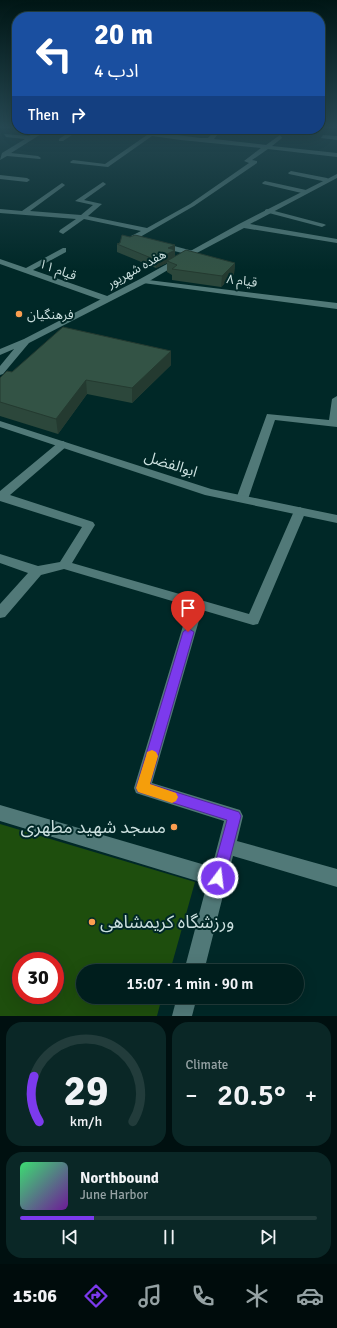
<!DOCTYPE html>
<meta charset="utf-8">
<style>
body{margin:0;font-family:Signika,"Noto Sans Arabic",sans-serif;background:#0a2726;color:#f1f3f6;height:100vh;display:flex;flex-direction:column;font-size:15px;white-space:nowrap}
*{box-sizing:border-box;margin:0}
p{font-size:13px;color:#95a2a4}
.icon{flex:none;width:22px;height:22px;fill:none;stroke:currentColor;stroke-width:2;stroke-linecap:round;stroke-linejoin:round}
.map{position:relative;height:1016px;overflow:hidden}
.drawer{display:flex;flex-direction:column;gap:6px;padding:6px;background:#001010;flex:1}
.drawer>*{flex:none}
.guide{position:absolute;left:12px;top:12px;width:313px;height:122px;border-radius:16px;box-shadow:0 4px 16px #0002,0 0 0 1px #223c3b;background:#1a4fa0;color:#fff;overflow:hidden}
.speed{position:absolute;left:12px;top:952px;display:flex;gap:8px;font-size:20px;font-weight:700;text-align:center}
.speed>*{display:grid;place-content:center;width:52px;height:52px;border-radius:50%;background:#001e1d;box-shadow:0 4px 16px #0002,0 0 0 1px #223c3b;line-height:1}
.speed .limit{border:6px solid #d22;background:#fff;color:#111}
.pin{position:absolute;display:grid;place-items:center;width:34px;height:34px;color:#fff;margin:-41px -17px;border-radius:50% 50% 50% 0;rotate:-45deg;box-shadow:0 0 4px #0007}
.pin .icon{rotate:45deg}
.me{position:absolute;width:44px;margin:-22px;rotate:15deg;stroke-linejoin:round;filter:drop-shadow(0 0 3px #0008)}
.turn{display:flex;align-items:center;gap:14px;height:84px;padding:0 16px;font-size:18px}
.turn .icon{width:52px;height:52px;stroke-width:2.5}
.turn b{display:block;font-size:28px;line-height:34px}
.then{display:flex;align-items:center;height:38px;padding:0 16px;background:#0003;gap:8px;font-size:15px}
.big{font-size:30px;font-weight:600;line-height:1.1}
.drawer .tile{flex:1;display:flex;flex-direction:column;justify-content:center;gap:6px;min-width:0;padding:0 14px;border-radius:16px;background:#0a2726}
.drawer .dial{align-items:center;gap:0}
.dial svg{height:104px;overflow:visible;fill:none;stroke:#223c3b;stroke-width:7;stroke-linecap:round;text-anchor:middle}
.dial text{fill:#f1f3f6;stroke:none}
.song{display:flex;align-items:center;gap:12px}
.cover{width:48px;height:48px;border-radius:6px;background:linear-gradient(135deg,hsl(140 70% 55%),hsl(280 70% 35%))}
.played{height:4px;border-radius:2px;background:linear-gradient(90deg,#7c3aed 25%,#223c3b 25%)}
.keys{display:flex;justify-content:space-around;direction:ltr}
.heat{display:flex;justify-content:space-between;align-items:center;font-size:22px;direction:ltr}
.drawer .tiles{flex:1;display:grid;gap:6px;grid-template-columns:1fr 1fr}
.tile:last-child{grid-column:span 2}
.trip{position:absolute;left:76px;top:964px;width:228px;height:40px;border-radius:20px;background:#001e1d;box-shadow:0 4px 16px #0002,0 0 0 1px #223c3b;font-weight:600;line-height:40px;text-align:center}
.dock{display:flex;height:64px;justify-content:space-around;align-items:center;background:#000c0c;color:#95a2a4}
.dock .icon{width:28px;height:28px}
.dock .selected{color:#7c3aed}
.dock b{font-size:18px;color:#f1f3f6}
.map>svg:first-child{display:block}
.green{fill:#1e4e0d;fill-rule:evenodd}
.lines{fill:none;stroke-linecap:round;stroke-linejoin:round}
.street{fill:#517978;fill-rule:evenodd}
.secondary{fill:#517978;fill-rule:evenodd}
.wall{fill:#2c473b}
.shaded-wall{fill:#243a30}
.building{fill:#335345;stroke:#243a30}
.route{fill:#7c3aed;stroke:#51269a}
.slow{fill:#f59e0b}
.poi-dot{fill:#fb9e50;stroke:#002827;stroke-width:1.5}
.labels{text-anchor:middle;stroke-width:4;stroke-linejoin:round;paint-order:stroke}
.far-street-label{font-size:13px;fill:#cadfde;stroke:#002827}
.far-poi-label{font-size:13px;fill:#cadfde;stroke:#002827;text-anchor:start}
.street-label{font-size:15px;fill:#cadfde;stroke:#002827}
.near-poi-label{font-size:18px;fill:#cadfde;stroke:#002827;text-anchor:end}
</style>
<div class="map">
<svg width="337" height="1016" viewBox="0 0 337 1016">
<rect width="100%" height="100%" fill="#002827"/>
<path class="green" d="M0 824 195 882 170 971H83V997H162L157 1016H0ZM21 961H55V995H21Z"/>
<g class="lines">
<g class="street">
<path d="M42 129H49L11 153 38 156 41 158 40 159 7 156 0 160 2 153 25 139 6 137 4 134 29 136Z"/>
<path d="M74 129H81L63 141H59V139Z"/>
<path d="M94 129H132L200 138H208L216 129H222L214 139 266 145 280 135 282 138 272 146 337 153V157L268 149 252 160 257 161V163L194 206 140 237 193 251 194 253 190 255 131 240V236L141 231 84 219 63 234 59 232 60 230 76 219 0 213V209L22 211 62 183 65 185 64 186 30 211 81 215 93 205 75 201 103 182 106 184 105 185 84 200 102 204 88 216 147 228 190 204 249 163 244 161 261 148 181 140 152 136 108 167 71 163 70 162 73 160 105 164 147 135Z"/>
<path d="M323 135 337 136V140L321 138Z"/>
<path d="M291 171 327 178 330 180 327 182 289 174 288 173Z"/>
<path d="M0 175 27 178 30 180 27 182 0 179Z"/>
<path d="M265 181 306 190 309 192 306 194 263 184 262 183Z"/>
<path d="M267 209 324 224 326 225 322 227 265 212V210Z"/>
<path d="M63 248H66V252L33 270 110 297V301H104L0 264V259L26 268Z"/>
<path d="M140 279 337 303V309L143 283H140Z"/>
<path d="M337 396V427L275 420 248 499 246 502H238L236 499 267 414 329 420 332 399Z"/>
<path d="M63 441 68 444 67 446 10 495 93 522 95 525 72 563 249 614 294 511 300 507 306 511 258 624 253 625 202 610 152 783 240 810 243 816 237 841 337 869V887L233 856 204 971H184L207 884 0 821V805L212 867 224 821 142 795 136 793 134 788 189 606 64 569 41 575 5 617 0 618V604L28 573 0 563V554L38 566 60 562 82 527 0 501V491L59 442Z"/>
<path d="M177 997H197L192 1016H172Z"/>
</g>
<g class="secondary">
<path d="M337 174V178L250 224 337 239V243L244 228 193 255 146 283 29 343 3 374 0 375V366L14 349 0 355V349L24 339 140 279 239 224Z"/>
<path d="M0 421 211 489 337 515V523L205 495 0 427Z"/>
</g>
</g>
<g class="wall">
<path d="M130 237 175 245V256L235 263 234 274 221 287 172 280V275L167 272V263L156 268 117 252V244Z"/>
<path d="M171 351V365L132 403 87 394 58 434 0 416V378L12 372Z"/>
</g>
<g class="shaded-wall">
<path d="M175 245V258L167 261V263L156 268V260L168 248Z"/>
<path d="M235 263 234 274 221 287 222 276Z"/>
<path d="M171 351V365L132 403V388Z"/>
<path d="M86 380 87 394 58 434 56 419Z"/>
</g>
<g class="building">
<path d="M122 235 130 237 135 235 175 245 168 248 175 250 156 260 117 244 120 243Z"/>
<path d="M186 250 235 263 222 276 172 269 177 265 167 261Z"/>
<path d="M63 327 171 351 132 388 86 380 56 419 0 402V378L7 371 12 372Z"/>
</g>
<linearGradient id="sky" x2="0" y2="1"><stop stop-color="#001615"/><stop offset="0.47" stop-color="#264852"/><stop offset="1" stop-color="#264852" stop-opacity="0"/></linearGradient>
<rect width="337" height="270" fill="url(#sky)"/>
<path class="route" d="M188 628 194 632 150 784 239 812 241 816 225 878 223 883 218 884 213 883 211 878 227 820 142 793 138 792 136 788 183 632Z"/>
<path class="slow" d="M152 750 156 752 158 756 150 784 176 793 178 797 176 801 172 803 138 792 136 788 146 756 147 752Z"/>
<g class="poi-dot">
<circle cx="19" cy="314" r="4"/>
<circle cx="174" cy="827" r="4"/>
<circle cx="92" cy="922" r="4"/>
</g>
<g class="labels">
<g class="far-street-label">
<text transform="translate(136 268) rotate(-29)" y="5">هفده شهریور</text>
<text transform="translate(58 269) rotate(20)" y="5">قیام ۱۱</text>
<text transform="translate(242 280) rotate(7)" y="5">قیام ۸</text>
</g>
<g class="far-poi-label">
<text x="27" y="319">فرهنگیان</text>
</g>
<g class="street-label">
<text transform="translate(171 464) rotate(18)" y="5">ابوالفضل</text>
</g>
<g class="near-poi-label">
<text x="166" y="833">مسجد شهید مطهری</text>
<text x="100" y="928" text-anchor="start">ورزشگاه کریمشاهی</text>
</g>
</g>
</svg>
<div class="speed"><div class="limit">30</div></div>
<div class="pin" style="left:188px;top:632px;background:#d93025"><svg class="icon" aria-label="arrive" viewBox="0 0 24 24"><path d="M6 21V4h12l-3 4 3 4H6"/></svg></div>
<svg class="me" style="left:218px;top:878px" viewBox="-20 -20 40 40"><circle r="17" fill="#7c3aed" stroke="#fff" stroke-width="3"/><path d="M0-11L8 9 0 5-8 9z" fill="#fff"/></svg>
<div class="trip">15:07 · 1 min · 90 m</div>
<div class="guide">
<div class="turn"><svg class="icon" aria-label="left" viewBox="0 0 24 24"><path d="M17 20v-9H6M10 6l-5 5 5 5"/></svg><div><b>20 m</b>ادب 4</div></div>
<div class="then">Then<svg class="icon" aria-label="right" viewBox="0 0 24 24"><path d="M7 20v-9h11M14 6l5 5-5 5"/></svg></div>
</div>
</div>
<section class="drawer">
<div class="tiles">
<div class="tile dial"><svg viewBox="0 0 100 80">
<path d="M14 69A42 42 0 1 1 86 69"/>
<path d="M14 69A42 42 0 0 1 10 34" stroke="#7c3aed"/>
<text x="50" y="56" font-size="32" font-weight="700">29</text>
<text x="50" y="72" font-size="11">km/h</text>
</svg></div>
<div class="tile"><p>Climate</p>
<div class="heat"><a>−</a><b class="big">20.5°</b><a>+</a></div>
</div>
<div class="tile">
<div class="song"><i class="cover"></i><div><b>Northbound</b><p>June Harbor</p></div></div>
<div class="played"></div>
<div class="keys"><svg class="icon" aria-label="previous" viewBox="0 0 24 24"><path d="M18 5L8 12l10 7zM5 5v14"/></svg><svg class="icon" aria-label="pause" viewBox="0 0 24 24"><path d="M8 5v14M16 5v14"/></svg><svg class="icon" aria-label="next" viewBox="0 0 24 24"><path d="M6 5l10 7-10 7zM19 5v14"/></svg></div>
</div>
</div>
</section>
<nav class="dock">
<b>15:06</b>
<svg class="icon selected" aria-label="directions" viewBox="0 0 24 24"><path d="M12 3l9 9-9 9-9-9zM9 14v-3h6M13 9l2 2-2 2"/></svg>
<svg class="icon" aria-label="music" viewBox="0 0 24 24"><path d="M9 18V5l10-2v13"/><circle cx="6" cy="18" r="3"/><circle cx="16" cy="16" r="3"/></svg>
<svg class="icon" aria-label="phone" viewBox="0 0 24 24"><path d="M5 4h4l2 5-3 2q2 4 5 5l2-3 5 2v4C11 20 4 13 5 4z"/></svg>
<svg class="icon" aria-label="climate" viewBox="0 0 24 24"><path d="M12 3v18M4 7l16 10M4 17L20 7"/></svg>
<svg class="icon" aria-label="car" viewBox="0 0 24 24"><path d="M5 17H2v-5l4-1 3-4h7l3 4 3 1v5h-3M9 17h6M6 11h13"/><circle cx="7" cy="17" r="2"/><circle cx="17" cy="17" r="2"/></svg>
</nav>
